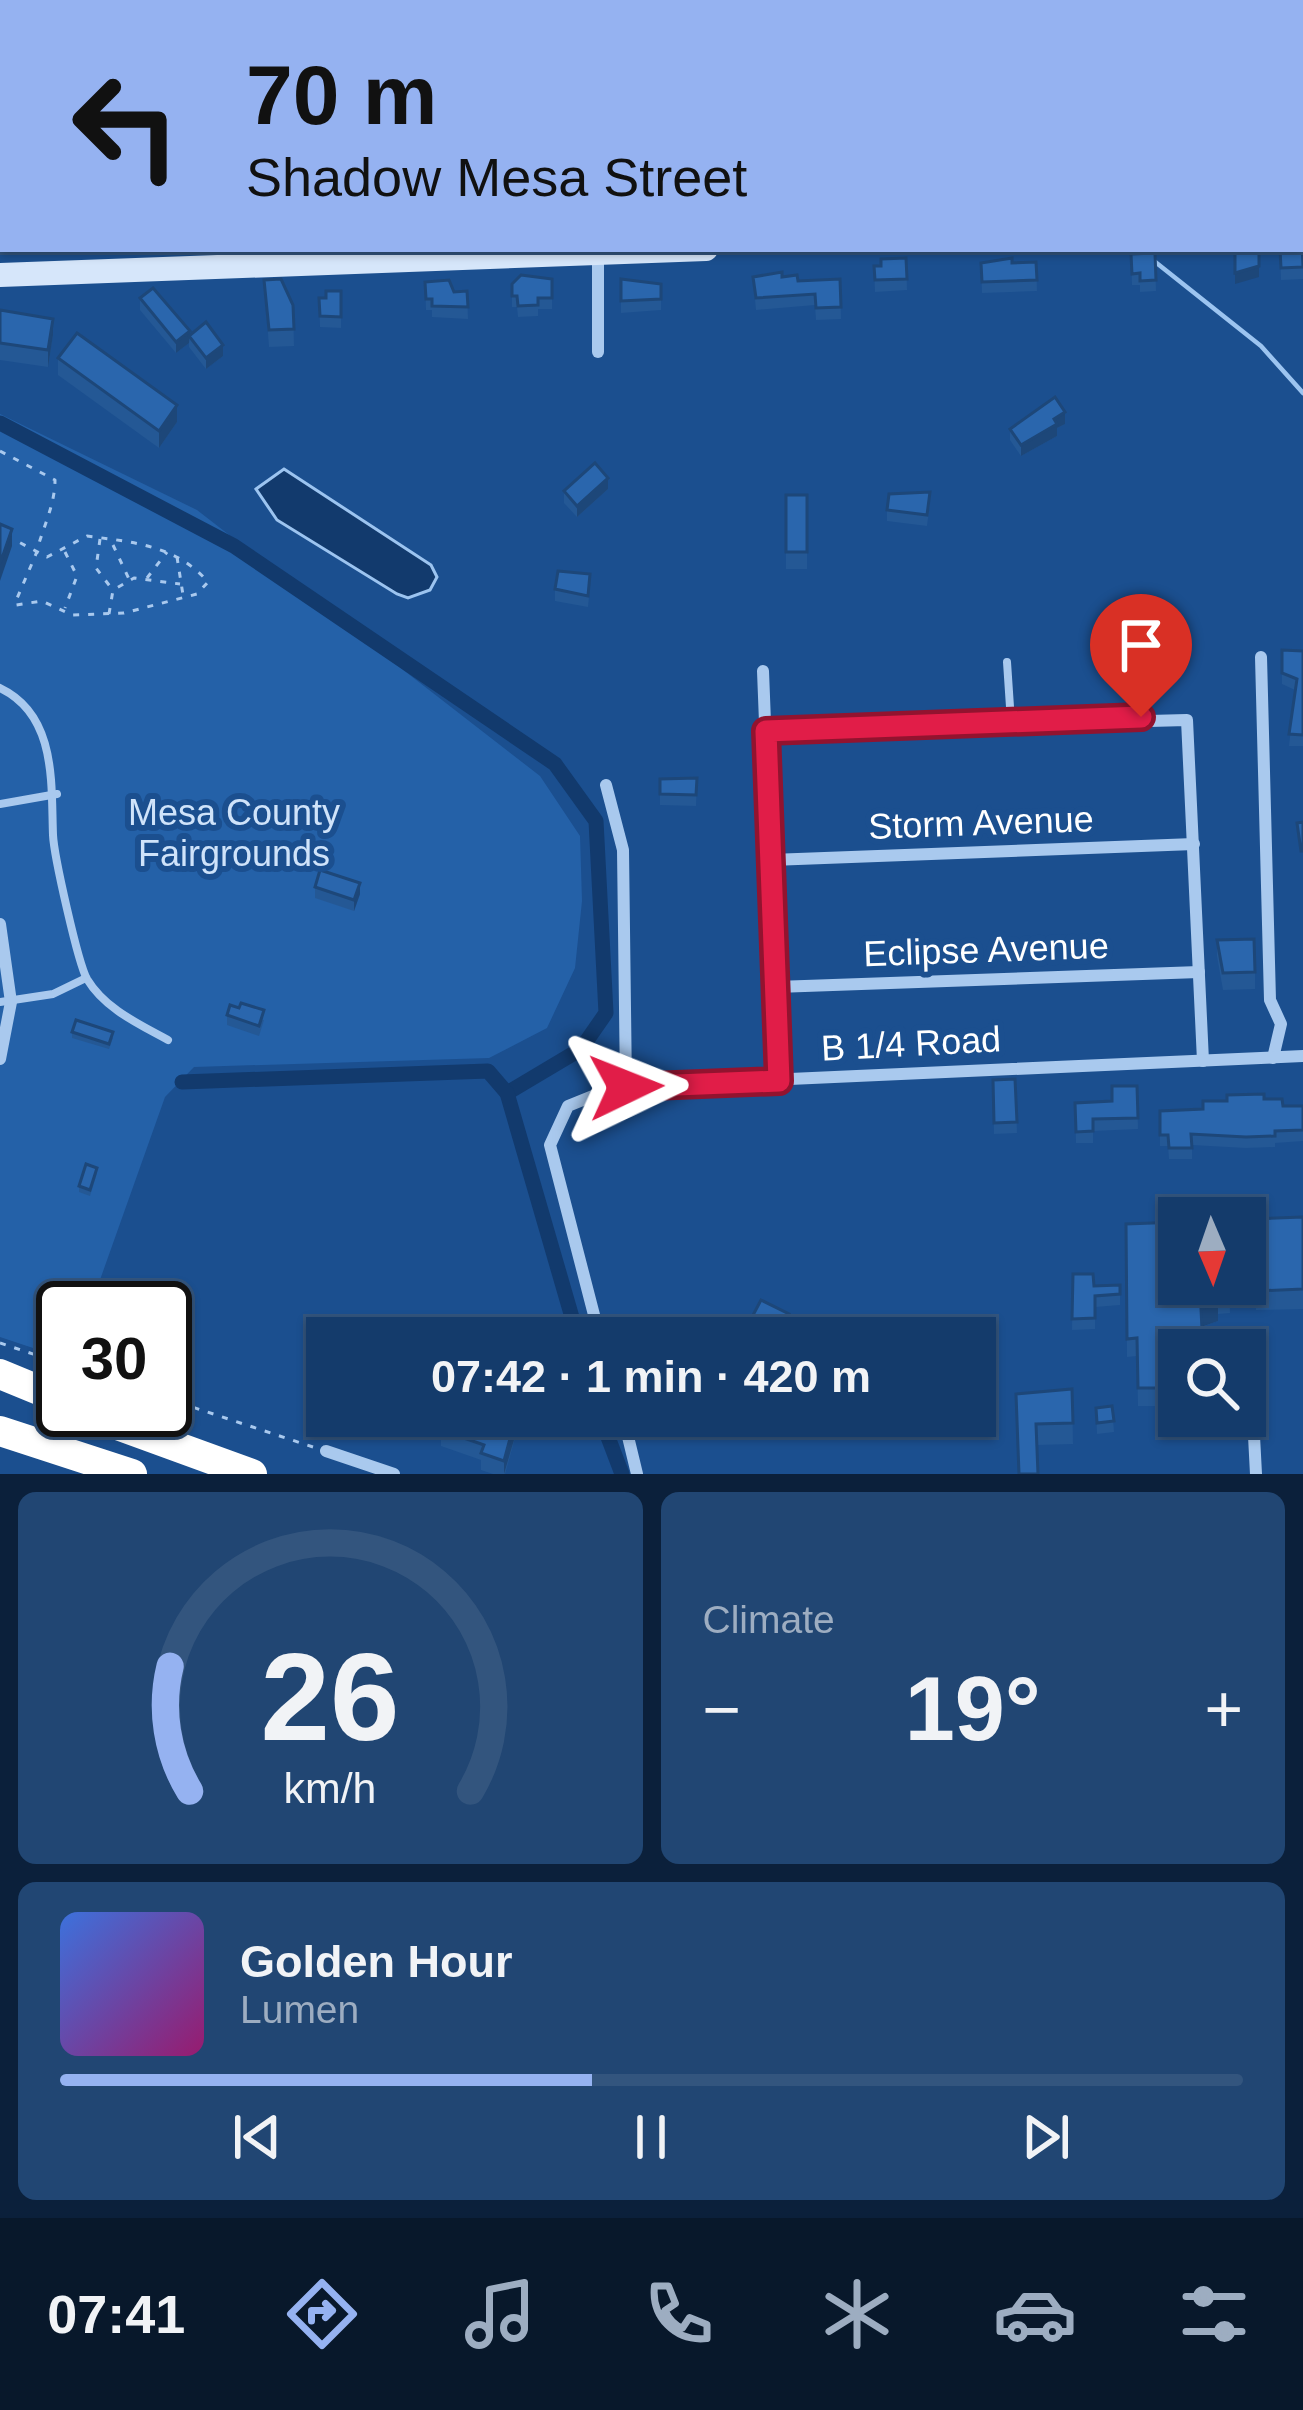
<!DOCTYPE html>
<meta charset="utf-8">
<style>
body{margin:0;font-family:Helvetica,sans-serif;background:#214673;color:#f1f3f6;height:100vh;display:flex;flex-direction:column;font-size:45px;white-space:nowrap}
*{box-sizing:border-box;margin:0}
p{font-size:39px;color:#9dadc1}
.icon{flex:none;width:66px;height:66px;fill:none;stroke:currentColor;stroke-width:2;stroke-linecap:round;stroke-linejoin:round}
.map{position:relative;height:1474px;overflow:hidden}
.side{display:flex;flex-direction:column;gap:18px;padding:18px;background:#0b203b;flex:1}
.side>*{flex:none}
.hud{position:absolute;left:0px;top:0px;width:1305px;height:252px;box-shadow:0 3px 9px #0004,0 0 0 3px #33557e;background:#95b2f1;color:#111;overflow:hidden}
.needle{width:78px;rotate:178deg}
.fabs{position:absolute;left:1158px;top:1197px;display:grid;gap:24px}
.fabs a{display:grid;place-items:center;width:108px;height:108px;border-radius:0px;background:#143b6b;box-shadow:0 3px 9px #0004,0 0 0 3px #33557e;font-size:60px}
.speed{position:absolute;left:36px;top:1281px;display:flex;gap:24px;font-size:60px;font-weight:700;text-align:center}
.speed>*{display:grid;place-content:center;width:156px;height:156px;border-radius:50%;background:#143b6b;box-shadow:0 3px 9px #0004,0 0 0 3px #33557e;line-height:1}
.speed .limit{border:6px solid #111;border-radius:18px;background:#fff;color:#111}
.pin{position:absolute;display:grid;place-items:center;width:102px;height:102px;color:#fff;margin:-123px -51px;border-radius:50% 50% 50% 0;rotate:-45deg;box-shadow:0 0 12px #0007}
.pin .icon{rotate:45deg}
.me{position:absolute;width:132px;margin:-66px;rotate:88deg;stroke-linejoin:round;filter:drop-shadow(0 0 9px #0008)}
.turn{display:flex;align-items:center;gap:42px;height:252px;padding:0 48px;font-size:54px}
.turn .icon{width:156px;height:156px;stroke-width:2.5}
.turn b{display:block;font-size:84px;line-height:102px}
.big{font-size:90px;font-weight:800;line-height:1.1}
.side .card{flex:1;display:flex;flex-direction:column;justify-content:center;gap:18px;min-width:0;padding:0 42px;border-radius:18px;background:#214673}
.side .dial{align-items:center;gap:0}
.dial svg{height:312px;overflow:visible;fill:none;stroke:#33557e;stroke-width:7;stroke-linecap:round;text-anchor:middle}
.dial text{fill:#f1f3f6;stroke:none}
.song{display:flex;align-items:center;gap:36px}
.cover{width:144px;height:144px;border-radius:18px;background:linear-gradient(135deg,hsl(220 70% 55%),hsl(320 70% 35%))}
.played{height:12px;border-radius:6px;background:linear-gradient(90deg,#95b2f1 45%,#33557e 45%)}
.keys{display:flex;justify-content:space-around;direction:ltr}
.heat{display:flex;justify-content:space-between;align-items:center;font-size:66px;direction:ltr}
.side .tiles{flex:1;display:grid;gap:18px;grid-template-columns:1fr 1fr}
.card:last-child{grid-column:span 2}
.trip{position:absolute;left:306px;top:1317px;width:690px;height:120px;border-radius:0px;background:#143b6b;box-shadow:0 3px 9px #0004,0 0 0 3px #33557e;font-weight:800;line-height:120px;text-align:center}
.dock{display:flex;height:192px;justify-content:space-around;align-items:center;background:#08182b;color:#9dadc1}
.dock .icon{width:84px;height:84px}
.dock .current{color:#95b2f1}
.dock b{font-size:54px;color:#f1f3f6}
.map>svg:first-child{display:block}
.green{fill:#2461a8}
.water{fill:#123a6d;stroke:#9cc4f0;stroke-width:3}
.lines{fill:none;stroke-linecap:round;stroke-linejoin:round}
.stream{stroke:#9cc4f0;stroke-width:4.5}
.canal{stroke:#123a6d;stroke-width:15}
.path{stroke:#a9c9ee;stroke-width:3;stroke-dasharray:6 9;stroke-linecap:butt}
.lane{stroke:#a9c9ee;stroke-width:8}
.street{stroke:#a9c9ee;stroke-width:12}
.secondary{stroke:#d6e6fa;stroke-width:24}
.highway{stroke:#fff;stroke-width:30}
.wall{fill:#245895}
.shaded-wall{fill:#1d4779}
.building{fill:#2a66ad;stroke:#1d4779;stroke-width:3}
.route-casing{stroke:#92132f;stroke-width:30}
.route{stroke:#e11d48;stroke-width:21}
.labels{text-anchor:middle;stroke-width:12;stroke-linejoin:round;paint-order:stroke}
.park-label{font-size:36px;fill:#cfe3fa;stroke:#1b4f8f}
.street-label{font-size:36px;fill:#fff;stroke:#1b4f8f}
</style>
<div class="map">
<svg width="1303" height="1474" viewBox="0 0 1303 1474">
<rect width="100%" height="100%" fill="#1b4f8f"/>
<path class="green" d="M0 414 197 510 540 776 580 836 582 901 575 968 547 1028 489 1058 194 1067 165 1097 90 1308H63V1358L0 1337Z"/>
<path class="water" d="M284 469 431 565 437 577 430 590 408 598 397 594 277 520 256 489Z"/>
<g class="lines">
<g class="stream">
<path d="M0 1 3 3"/>
<path d="M1139 249 1261 346 1303 393"/>
</g>
<g class="canal">
<path d="M0 423 234 546 555 764 596 821 606 1013 581 1049 507 1093"/>
<path d="M182 1082 488 1071 507 1093 578 1338"/>
<path d="M600 1416 622 1474"/>
</g>
<g class="path">
<path d="M0 451 55 480C55 506 42 529 36 554L15 603 16 605 42 601 72 615 124 613 197 594 208 582C176 545 132 542 87 536L47 557 13 539"/>
<path d="M100 539 96 568 112 589"/>
<path d="M113 545 129 579"/>
<path d="M65 552 77 576 65 608"/>
<path d="M177 557 183 595"/>
<path d="M147 578 167 552"/>
<path d="M109 614 113 590 134 578 180 584"/>
<path d="M0 1343 63 1364"/>
<path d="M165 1398 313 1447"/>
</g>
<g class="lane">
<path d="M1007 662 1011 722"/>
<path d="M0 688C57 715 51 784 53 835 54 856 78 963 87 979 105 1009 139 1024 168 1040"/>
<path d="M0 804 57 794"/>
<path d="M0 1002 53 994 86 978"/>
</g>
<g class="street">
<path d="M63 0V3"/>
<path d="M1085 0V3"/>
<path d="M1248 0V3"/>
<path d="M0 113 3 111"/>
<path d="M598 254V352"/>
<path d="M1261 657 1270 1000 1281 1024 1273 1058"/>
<path d="M763 671 779 1081"/>
<path d="M766 731 1187 720 1203 1061"/>
<path d="M606 785 623 850 626 1087"/>
<path d="M771 860 1194 844"/>
<path d="M0 924 11 1002 0 1059"/>
<path d="M776 987 1199 972"/>
<path d="M600 1338 550 1145 568 1106 610 1089 634 1086 1303 1056"/>
<path d="M1250 1359 1256 1474"/>
<path d="M623 1416 637 1474"/>
<path d="M326 1451 394 1474"/>
</g>
<g class="secondary">
<path d="M1302 227H1303"/>
<path d="M0 275 706 249"/>
</g>
<g class="highway">
<path d="M0 1374 63 1400"/>
<path d="M76 1410 252 1474"/>
<path d="M0 1431 132 1474"/>
</g>
</g>
<g class="wall">
<path d="M1016 0H1052V1L1045 3H1016Z"/>
<path d="M1303 242V279L1281 280 1280 249Z"/>
<path d="M1155 253 1156 291 1140 292V285H1132L1131 254Z"/>
<path d="M906 258 907 290 875 292 874 266Z"/>
<path d="M1036 262 1037 291 982 293 981 263Z"/>
<path d="M753 277H782L798 281 840 279 841 319 816 320 815 305 756 310Z"/>
<path d="M552 279V309H538V316L518 317 517 307H512V284Z"/>
<path d="M621 279 661 284V310L621 313Z"/>
<path d="M264 280 293 305 294 346 269 347Z"/>
<path d="M425 282 454 292 467 291 468 319 432 317V310H426Z"/>
<path d="M341 291V328L320 327 319 298H326Z"/>
<path d="M140 298 190 335 223 356 206 369 189 347V343L176 353 140 310Z"/>
<path d="M0 310 53 335 48 367 0 360Z"/>
<path d="M58 358 177 422 159 448 58 375Z"/>
<path d="M1065 424 1057 428V436L1021 456 1010 440V429Z"/>
<path d="M608 489 577 517 564 503V491Z"/>
<rect x="786" y="495" width="21" height="74"/>
<path d="M930 503 927 526 887 521V510Z"/>
<path d="M590 586 588 607 555 601V589Z"/>
<path d="M1282 650 1303 651V746H1289L1295 690 1282 684Z"/>
<path d="M697 778 696 806 660 805V794Z"/>
<path d="M315 887 360 894 354 911 315 898Z"/>
<path d="M1217 940 1255 972V989L1223 990 1217 956Z"/>
<path d="M227 1015 264 1020 259 1036 227 1025Z"/>
<path d="M72 1032 113 1038 109 1049 72 1038Z"/>
<path d="M1015 1079 1017 1133 994 1134 993 1080Z"/>
<path d="M1137 1086 1138 1129 1093 1131V1143H1076L1075 1103 1112 1101Z"/>
<path d="M1264 1099 1283 1106H1303V1141L1275 1143V1147L1246 1148 1192 1145V1159H1169L1168 1146H1160V1111L1203 1109Z"/>
<path d="M97 1173 90 1196 79 1192V1186Z"/>
<path d="M1303 1217V1309L1256 1310 1253 1238Z"/>
<path d="M1126 1224 1229 1284 1230 1313 1218 1314V1321L1202 1327 1179 1350V1406H1138L1137 1356 1127 1357Z"/>
<path d="M1073 1274 1094 1286 1120 1285V1305L1095 1307V1329L1072 1330Z"/>
<path d="M327 1367V1416H344L341 1425 317 1416V1394Z"/>
<path d="M1072 1389 1073 1444 1037 1445 1016 1394Z"/>
<path d="M1112 1406 1114 1432 1097 1434 1096 1408Z"/>
<path d="M446 1416H521L505 1474H493L481 1470V1460L441 1446V1430Z"/>
<path d="M802 1416H838L830 1432Z"/>
</g>
<g class="shaded-wall">
<path d="M1259 266V277L1235 284V273Z"/>
<path d="M53 319V335L48 367V350Z"/>
<path d="M190 331 189 343 176 353V342Z"/>
<path d="M223 345V356L206 369V358Z"/>
<path d="M177 405V422L159 448V431Z"/>
<path d="M1065 412V424L1057 428V436L1021 456V445Z"/>
<path d="M608 478V489L577 517V506Z"/>
<path d="M12 529V546L0 581V564Z"/>
<path d="M360 883V894L354 911V900Z"/>
<path d="M1218 1303V1321L1201 1327V1309Z"/>
<path d="M516 1416H521L504 1474V1461Z"/>
<path d="M830 1416H838L830 1432Z"/>
</g>
<g class="building">
<path d="M111 0H142L146 1 145 3H110Z"/>
<path d="M2 14H3V47H0Z"/>
<path d="M1302 242 1303 267 1281 268 1280 249H1302Z"/>
<path d="M1235 249 1259 252V266L1235 273Z"/>
<path d="M1155 253 1156 280 1140 281V273L1132 274 1131 254Z"/>
<path d="M906 258 907 279 875 280 874 266H881V259Z"/>
<path d="M1012 258V263L1036 262 1037 280 982 282 981 263Z"/>
<path d="M782 272V277L797 275 798 281 840 279 841 307 816 308 815 294 756 298 753 277Z"/>
<path d="M521 275 552 279V298H538V305L518 306 517 296H512V284Z"/>
<path d="M281 279 293 305 294 329 269 330 264 280Z"/>
<path d="M621 279 661 284V299L621 301Z"/>
<path d="M449 280 454 292 467 291 468 307 432 306V299H426L425 282Z"/>
<path d="M153 288 190 331 176 342 140 298Z"/>
<path d="M326 291H341V317L320 316 319 298H326Z"/>
<path d="M0 310 53 319 48 350 0 343Z"/>
<path d="M206 322 223 345 206 358 189 336Z"/>
<path d="M77 333 177 405 159 431 58 358Z"/>
<path d="M1055 397 1065 412 1054 419 1057 424 1021 445 1010 429Z"/>
<path d="M595 463 608 478 577 506 564 491Z"/>
<path d="M930 492 927 515 887 510 889 494Z"/>
<rect x="786" y="495" width="21" height="57"/>
<path d="M0 524 12 529 0 564Z"/>
<path d="M558 571 590 574 588 596 555 589Z"/>
<path d="M1282 650 1303 651V735L1289 734 1297 679 1282 673Z"/>
<path d="M697 778 696 795 660 794V779Z"/>
<path d="M1303 822V851H1301L1297 823Z"/>
<path d="M320 870 360 883 354 900 315 887Z"/>
<path d="M1254 939 1255 972 1223 973 1217 940Z"/>
<path d="M241 1003 264 1010 259 1026 227 1015 230 1005 239 1008Z"/>
<path d="M76 1020 113 1032 109 1044 72 1032Z"/>
<path d="M1015 1079 1017 1122 994 1123 993 1080Z"/>
<path d="M1112 1086H1137L1138 1118 1093 1119V1131L1076 1132 1075 1103 1112 1101Z"/>
<path d="M1264 1094V1099H1282L1283 1106H1303V1130L1275 1131V1136L1246 1137 1191 1134 1192 1148H1169L1168 1135H1160V1111L1203 1109V1101H1227V1095Z"/>
<path d="M86 1164 97 1168 90 1190 79 1186Z"/>
<path d="M1303 1217V1289L1256 1291 1253 1219Z"/>
<path d="M1179 1222V1284H1229L1230 1295 1218 1296V1303L1201 1309 1203 1350H1179V1388H1138L1137 1338 1127 1339 1126 1224Z"/>
<path d="M1073 1274H1093L1094 1286 1120 1285V1294L1095 1296V1318L1072 1319Z"/>
<path d="M761 1300 789 1314 785 1322 815 1338H741Z"/>
<path d="M840 1322 868 1337 867 1338H832Z"/>
<path d="M327 1367V1398L317 1394Z"/>
<path d="M1072 1389 1073 1423 1036 1424 1038 1474H1019L1016 1394Z"/>
<path d="M1112 1406 1114 1421 1097 1423 1096 1408Z"/>
<path d="M446 1416H516L504 1461 481 1453 484 1445 441 1430Z"/>
</g>
<g class="lines">
<defs>
<path id="route" d="M626 1087 779 1081 766 731 1141 717"/>
</defs>
<use href="#route" class="route-casing"/>
<use href="#route" class="route"/>
</g>
<g class="labels">
<g class="park-label">
<text x="234" y="825">Mesa County<tspan x="234" dy="41">Fairgrounds</tspan></text>
</g>
<g class="street-label">
<text transform="translate(981 822) rotate(-2)" y="13">Storm Avenue</text>
<text transform="translate(986 949) rotate(-2)" y="13">Eclipse Avenue</text>
<text transform="translate(911 1043) rotate(-3)" y="13">B 1/4 Road</text>
</g>
</g>
</svg>
<div class="fabs">
<a><svg class="needle" viewBox="-14 -14 28 28"><path d="M0-13l5 13h-10z" fill="#e53935"/><path d="M0 13l5-13h-10z" fill="#9dadc1"/></svg></a>
<a><svg class="icon" aria-label="search" viewBox="0 0 24 24"><circle cx="10" cy="10" r="6"/><path d="M15 15l6 6"/></svg></a>
</div>
<div class="speed"><div class="limit">30</div></div>
<div class="pin" style="left:1141px;top:717px;background:#d93025"><svg class="icon" aria-label="arrive" viewBox="0 0 24 24"><path d="M6 21V4h12l-3 4 3 4H6"/></svg></div>
<svg class="me" style="left:626px;top:1087px" viewBox="-20 -20 40 40"><path d="M0-17L14 15 0 8-14 15z" fill="#e11d48" stroke="#fff" stroke-width="4"/></svg>
<div class="trip">07:42 · 1 min · 420 m</div>
<div class="hud">
<div class="turn"><svg class="icon" aria-label="left" viewBox="0 0 24 24"><path d="M17 20v-9H6M10 6l-5 5 5 5"/></svg><div><b>70 m</b>Shadow Mesa Street</div></div>
</div>
</div>
<section class="side">
<div class="tiles">
<div class="card dial"><svg viewBox="0 0 100 80">
<path d="M14 69A42 42 0 1 1 86 69"/>
<path d="M14 69A42 42 0 0 1 9 37" stroke="#95b2f1"/>
<text x="50" y="56" font-size="32" font-weight="700">26</text>
<text x="50" y="72" font-size="11">km/h</text>
</svg></div>
<div class="card"><p>Climate</p>
<div class="heat"><a>−</a><b class="big">19°</b><a>+</a></div>
</div>
<div class="card">
<div class="song"><i class="cover"></i><div><b>Golden Hour</b><p>Lumen</p></div></div>
<div class="played"></div>
<div class="keys"><svg class="icon" aria-label="previous" viewBox="0 0 24 24"><path d="M18 5L8 12l10 7zM5 5v14"/></svg><svg class="icon" aria-label="pause" viewBox="0 0 24 24"><path d="M8 5v14M16 5v14"/></svg><svg class="icon" aria-label="next" viewBox="0 0 24 24"><path d="M6 5l10 7-10 7zM19 5v14"/></svg></div>
</div>
</div>
</section>
<nav class="dock">
<b>07:41</b>
<svg class="icon current" aria-label="directions" viewBox="0 0 24 24"><path d="M12 3l9 9-9 9-9-9zM9 14v-3h6M13 9l2 2-2 2"/></svg>
<svg class="icon" aria-label="music" viewBox="0 0 24 24"><path d="M9 18V5l10-2v13"/><circle cx="6" cy="18" r="3"/><circle cx="16" cy="16" r="3"/></svg>
<svg class="icon" aria-label="phone" viewBox="0 0 24 24"><path d="M5 4h4l2 5-3 2q2 4 5 5l2-3 5 2v4C11 20 4 13 5 4z"/></svg>
<svg class="icon" aria-label="climate" viewBox="0 0 24 24"><path d="M12 3v18M4 7l16 10M4 17L20 7"/></svg>
<svg class="icon" aria-label="car" viewBox="0 0 24 24"><path d="M5 17H2v-5l4-1 3-4h7l3 4 3 1v5h-3M9 17h6M6 11h13"/><circle cx="7" cy="17" r="2"/><circle cx="17" cy="17" r="2"/></svg>
<svg class="icon" aria-label="filters" viewBox="0 0 24 24"><path d="M4 7h16M4 17h16"/><circle cx="9" cy="7" r="2"/><circle cx="15" cy="17" r="2"/></svg>
</nav>
